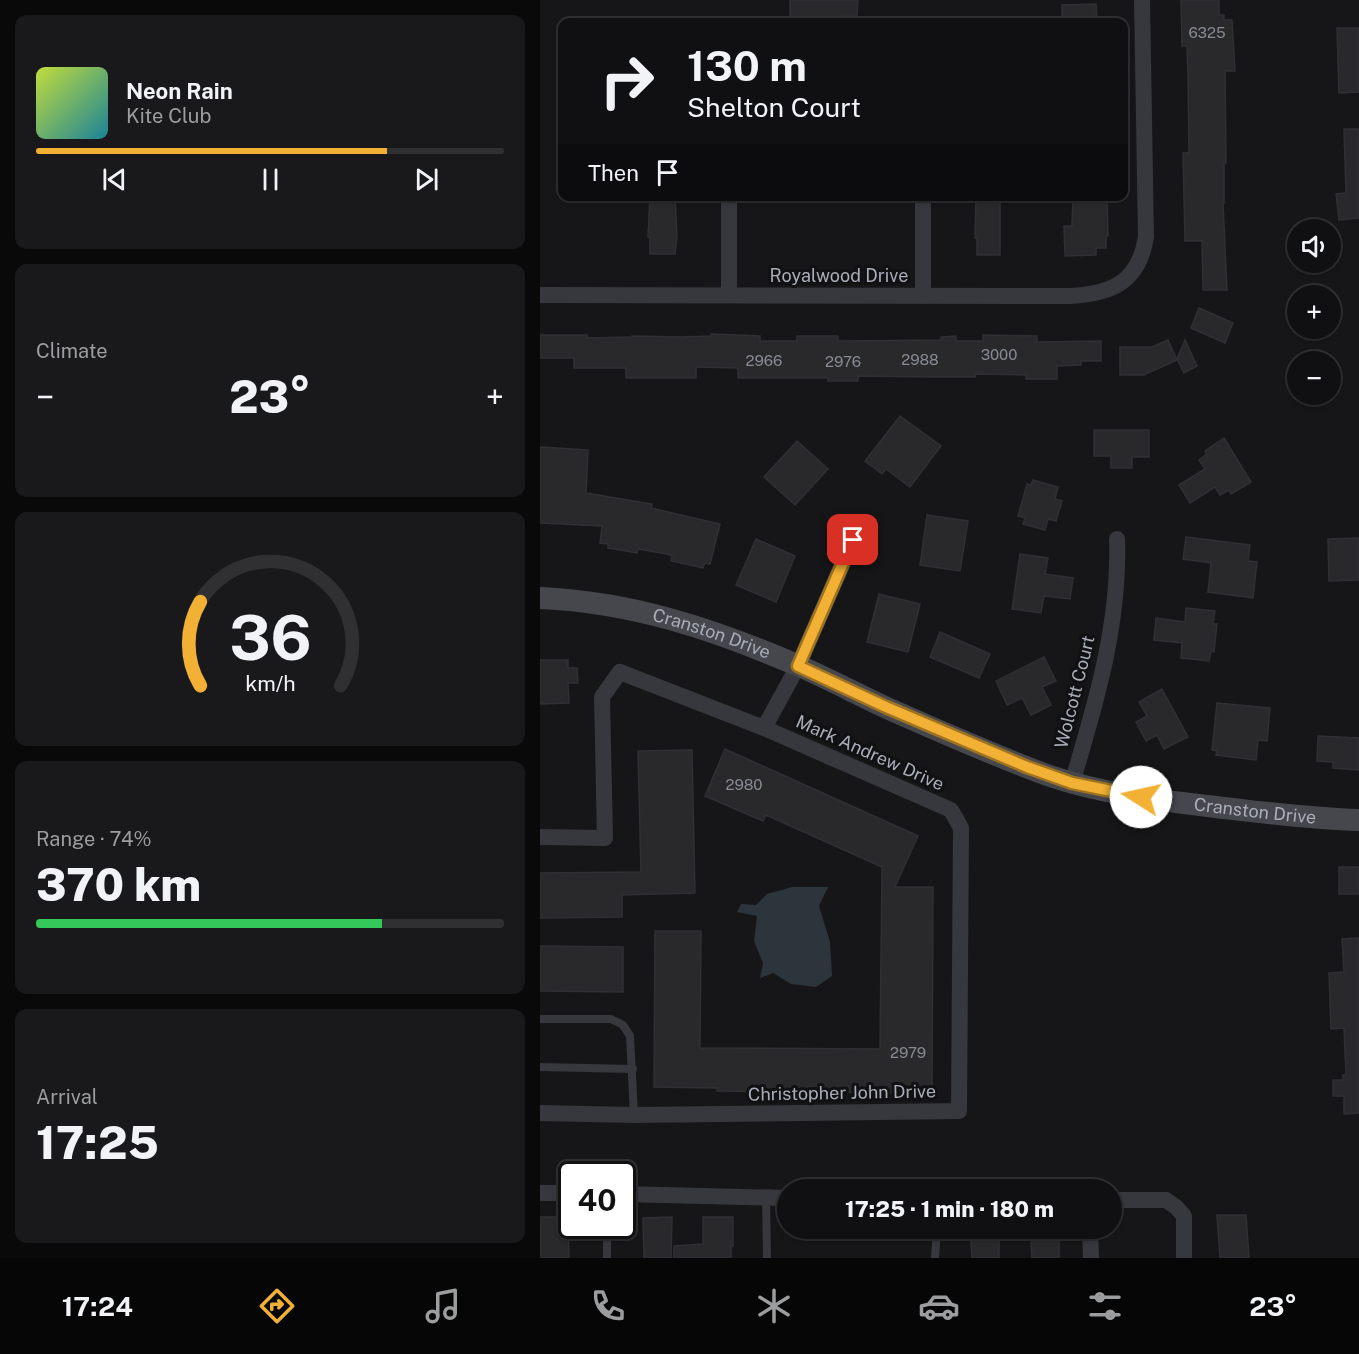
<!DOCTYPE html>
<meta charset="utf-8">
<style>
body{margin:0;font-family:"Public Sans",sans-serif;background:#19191b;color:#f1f3f6;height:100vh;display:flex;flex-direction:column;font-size:22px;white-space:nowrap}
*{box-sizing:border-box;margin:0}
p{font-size:20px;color:#9c9d9f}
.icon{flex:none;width:33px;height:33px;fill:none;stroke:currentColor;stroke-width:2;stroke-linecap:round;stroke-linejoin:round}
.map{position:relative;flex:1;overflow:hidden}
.details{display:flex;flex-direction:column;gap:15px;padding:15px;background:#09090a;width:540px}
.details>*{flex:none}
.top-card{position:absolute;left:18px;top:18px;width:570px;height:183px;border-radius:12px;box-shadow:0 2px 4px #0004,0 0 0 2px #303032;background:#101012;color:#f1f3f6;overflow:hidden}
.tools{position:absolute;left:747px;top:219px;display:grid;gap:12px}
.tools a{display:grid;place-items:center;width:54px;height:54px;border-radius:50%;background:#101012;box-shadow:0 2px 4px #0004,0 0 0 2px #303032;font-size:30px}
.speed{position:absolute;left:18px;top:1161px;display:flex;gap:12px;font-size:30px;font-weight:700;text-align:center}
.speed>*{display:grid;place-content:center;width:78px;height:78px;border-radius:50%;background:#101012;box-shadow:0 2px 4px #0004,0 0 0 2px #303032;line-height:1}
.speed .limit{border:3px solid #111;border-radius:9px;background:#fff;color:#111}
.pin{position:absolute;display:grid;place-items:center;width:51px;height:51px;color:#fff;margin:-26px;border-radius:12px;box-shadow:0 3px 9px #0006}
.me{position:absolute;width:66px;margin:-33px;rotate:280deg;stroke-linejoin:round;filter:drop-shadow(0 0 4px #0008)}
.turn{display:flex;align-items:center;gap:21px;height:126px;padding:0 30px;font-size:27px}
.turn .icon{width:78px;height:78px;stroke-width:2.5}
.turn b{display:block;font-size:42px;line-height:51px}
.then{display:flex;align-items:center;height:57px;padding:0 30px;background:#0003;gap:12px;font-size:22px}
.big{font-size:45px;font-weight:800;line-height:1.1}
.details .widget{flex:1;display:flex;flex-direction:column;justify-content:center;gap:9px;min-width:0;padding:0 21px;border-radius:12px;background:#19191b}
.details .dial{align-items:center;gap:0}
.dial svg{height:156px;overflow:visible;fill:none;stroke:#303032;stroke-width:7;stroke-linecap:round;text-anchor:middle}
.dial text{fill:#f1f3f6;stroke:none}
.song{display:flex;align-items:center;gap:18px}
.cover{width:72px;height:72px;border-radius:9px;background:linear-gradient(135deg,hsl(70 70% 55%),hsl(190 70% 35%))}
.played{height:6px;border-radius:3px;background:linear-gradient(90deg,#f2b134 75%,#303032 75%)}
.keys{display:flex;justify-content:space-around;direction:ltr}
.heat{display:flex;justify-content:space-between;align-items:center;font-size:33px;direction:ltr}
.charge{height:9px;border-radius:4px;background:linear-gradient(90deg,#34c759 74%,#303032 0)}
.trip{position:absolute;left:237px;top:1179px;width:345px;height:60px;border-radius:30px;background:#101012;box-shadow:0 2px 4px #0004,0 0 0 2px #303032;font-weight:800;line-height:60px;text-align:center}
.tabs{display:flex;height:96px;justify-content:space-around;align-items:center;background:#060607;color:#9c9d9f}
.tabs .icon{width:42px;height:42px}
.tabs .on{color:#f2b134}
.tabs b{font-size:27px;color:#f1f3f6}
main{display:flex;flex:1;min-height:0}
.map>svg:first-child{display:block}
.water{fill:#2c353c}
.building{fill:#29292c;stroke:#303034;stroke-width:1.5}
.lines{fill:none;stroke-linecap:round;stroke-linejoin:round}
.lane{stroke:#37383d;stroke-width:8}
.street{stroke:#37383d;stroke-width:16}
.secondary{stroke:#45474d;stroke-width:22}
.route-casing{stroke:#9d7322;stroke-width:15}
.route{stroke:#f2b134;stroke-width:10}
.labels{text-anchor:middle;stroke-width:6;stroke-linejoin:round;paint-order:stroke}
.number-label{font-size:15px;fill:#888b94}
.street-label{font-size:18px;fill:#a8adb8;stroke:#111113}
</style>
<main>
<section class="details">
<div class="widget">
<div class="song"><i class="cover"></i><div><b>Neon Rain</b><p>Kite Club</p></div></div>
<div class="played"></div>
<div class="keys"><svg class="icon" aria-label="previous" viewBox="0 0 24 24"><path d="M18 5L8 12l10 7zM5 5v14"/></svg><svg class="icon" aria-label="pause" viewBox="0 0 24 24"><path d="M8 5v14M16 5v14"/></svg><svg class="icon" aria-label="next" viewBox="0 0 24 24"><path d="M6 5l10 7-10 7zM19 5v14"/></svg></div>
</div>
<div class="widget"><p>Climate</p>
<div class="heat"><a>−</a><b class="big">23°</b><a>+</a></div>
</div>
<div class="widget dial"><svg viewBox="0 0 100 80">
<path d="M14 69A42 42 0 1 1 86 69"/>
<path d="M14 69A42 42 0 0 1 14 26" stroke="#f2b134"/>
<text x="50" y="56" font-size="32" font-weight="700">36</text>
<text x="50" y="72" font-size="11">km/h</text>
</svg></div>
<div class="widget"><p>Range · 74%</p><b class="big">370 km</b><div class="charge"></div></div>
<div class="widget"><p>Arrival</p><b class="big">17:25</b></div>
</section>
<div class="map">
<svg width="819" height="1258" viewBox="0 0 819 1258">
<rect width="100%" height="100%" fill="#161618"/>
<path class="water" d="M252 887H288L279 906 290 942 292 976 276 987 251 984 233 973 220 978 223 963 214 941 217 916 197 912 201 904 216 905 227 894Z"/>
<g class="building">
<path d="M250 0H318L317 16 250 17Z"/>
<path d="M641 0H679V15H684V20H692L695 71H685L686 163H684V203H683L687 290H663L662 241H645L643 153H649L648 75 647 46H642Z"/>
<path d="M556 4 557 22H522V5Z"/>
<path d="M797 28H819V92L799 93Z"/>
<path d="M804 129H819V218L799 220 796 194 806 193Z"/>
<path d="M110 196H135L137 237 135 254H110V237H108Z"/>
<path d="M436 196H460V255H437V238H435Z"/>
<path d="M533 196H567L568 236H566V248H556V255L525 256 524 226H532Z"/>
<path d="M659 308 693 323 685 343 651 328Z"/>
<path d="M171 334 220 336V341H257V336H298V341L401 340V337L416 336V341H443V335L497 336V342L561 341V361H541V365L517 366V379H486V375L435 374V377H396L318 376V381H288V378H198V368L156 367V378H86V368H34V358H0V335H47V338L92 337V336L141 337 171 336Z"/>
<path d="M628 340 637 360 604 375H580V347H612Z"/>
<path d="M645 340 657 366 644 373 637 359Z"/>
<path d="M360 416 401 446 370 487 346 469 342 474 325 461Z"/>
<path d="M554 430H609V457H592V468H571V456H554Z"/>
<path d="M684 438 711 482 691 494 689 490 680 495 675 487 650 503 639 485 665 469 659 460 667 454 665 451Z"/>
<path d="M257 441 288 469 255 505 224 477Z"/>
<path d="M0 447 48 450 46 493 112 504 111 508 180 524 170 564 165 563 163 568 131 561 132 556 127 554 98 549 97 553 68 548V544L60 543 62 526 0 523Z"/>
<path d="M493 480 518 487 515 499 522 501 516 521 508 519 505 530 483 524 485 518 478 516 487 484 491 485Z"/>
<path d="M387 515 428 521 420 571 380 565Z"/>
<path d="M646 537 710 545 708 561 717 562 713 598 668 592 671 563 643 559Z"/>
<path d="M819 538V580L789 581 788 539Z"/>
<path d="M216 539 255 556 236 602 196 585Z"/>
<path d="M480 554 508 558 505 574 533 578 530 599 504 596 501 613 472 609Z"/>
<path d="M339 594 380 604 368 652 327 642Z"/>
<path d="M646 608 675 611 673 624H677L674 652 671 651 669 661 641 658 642 643 614 640 616 618 645 622Z"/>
<path d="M400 632 450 654 439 678 390 657Z"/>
<path d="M504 657 516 681 502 687 511 705 491 715 482 698 467 705 456 681Z"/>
<path d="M0 660H28V668H37L38 683H28L29 703 0 704Z"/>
<path d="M622 689 648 737 624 749 617 735 606 741 596 722 607 716 599 702Z"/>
<path d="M677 703 730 708 727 741 718 740 716 760 676 755 677 751 672 750Z"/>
<path d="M778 736 819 738V770L793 768V762L777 761Z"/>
<path d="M185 749 378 836 355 887H393L392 1093 177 1091V1088L114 1087 115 931H161L160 1048 340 1049 342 867 226 815 223 821 165 796Z"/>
<path d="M152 750 155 893 82 895V917L0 918V873L101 872 98 751Z"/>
<rect x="799" y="867" width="20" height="27"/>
<path d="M819 938V1113L804 1114V1096H793V1080H803V1075H806L804 1028 791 1029 789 973 804 972 802 939Z"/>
<path d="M0 946 83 947V992L0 991Z"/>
<path d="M677 1215H706L709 1258H680Z"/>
<path d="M0 1217H28L29 1258H1Z"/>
<path d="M132 1217 131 1258H104L103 1218Z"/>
<path d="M163 1217H193V1246H191V1258H134V1246L163 1244Z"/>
<path d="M430 1228H459V1258H432Z"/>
<path d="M490 1228H519V1258H492Z"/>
</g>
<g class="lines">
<g class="lane">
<path d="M0 1019H71L83 1025 90 1036 94 1115"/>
<path d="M0 1067 93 1069"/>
<path d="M226 1198 227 1258"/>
<path d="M67 1226V1258"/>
<path d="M395 1258 397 1228"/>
</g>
<g class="street">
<path d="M0 295 530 296C573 294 599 281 606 237L602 0"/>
<path d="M189 295V196"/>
<path d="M383 296V196"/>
<path d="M224 728 258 666 313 540"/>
<path d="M532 783C556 703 580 623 577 539"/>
<path d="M0 837 65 838 62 697 80 672 224 728 411 810 421 828 419 1111 94 1115 0 1113"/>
<path d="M0 1193H32"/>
<path d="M82 1194 248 1198"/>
<path d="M572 1200H626L636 1207 644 1216V1258"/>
<path d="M550 1228 551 1258"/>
</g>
<path class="secondary" id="s1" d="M0 598C92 602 173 629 257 665 287 678 317 694 347 708 401 732 455 756 510 776 566 795 626 801 684 808 729 813 774 819 819 820"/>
</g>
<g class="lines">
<defs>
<path id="route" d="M313 540 258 666 346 707 487 767 532 783 601 797"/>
</defs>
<use href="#route" class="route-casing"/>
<use href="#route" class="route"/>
</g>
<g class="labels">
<g class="number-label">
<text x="667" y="38">6325</text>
<text x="459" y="360">3000</text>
<text x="380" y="365">2988</text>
<text x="224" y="366">2966</text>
<text x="303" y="367">2976</text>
<text x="204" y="790">2980</text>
<text x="368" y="1058">2979</text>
</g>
<g class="street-label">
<text x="299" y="282">Royalwood Drive</text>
<text dy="6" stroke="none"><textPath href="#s1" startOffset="176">Cranston Drive</textPath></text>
<text transform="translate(535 692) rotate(-76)" y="6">Wolcott Court</text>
<text transform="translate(330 753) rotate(24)" y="6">Mark Andrew Drive</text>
<text dy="6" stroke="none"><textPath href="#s1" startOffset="752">Cranston Drive</textPath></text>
<text transform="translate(302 1093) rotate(-1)" y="6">Christopher John Drive</text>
</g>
</g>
</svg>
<div class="tools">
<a><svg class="icon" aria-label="sound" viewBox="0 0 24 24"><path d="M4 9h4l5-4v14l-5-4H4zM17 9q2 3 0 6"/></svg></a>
<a>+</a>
<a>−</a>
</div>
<div class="speed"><div class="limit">40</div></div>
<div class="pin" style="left:313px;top:540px;background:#d93025"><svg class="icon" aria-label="arrive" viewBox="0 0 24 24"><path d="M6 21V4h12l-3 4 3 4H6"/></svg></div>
<svg class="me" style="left:601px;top:797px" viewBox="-20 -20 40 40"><circle r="19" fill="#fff"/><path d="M0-13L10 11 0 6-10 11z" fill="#f2b134"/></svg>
<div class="trip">17:25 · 1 min · 180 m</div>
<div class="top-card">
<div class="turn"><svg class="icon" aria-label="right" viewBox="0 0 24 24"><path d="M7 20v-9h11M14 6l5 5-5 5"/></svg><div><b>130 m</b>Shelton Court</div></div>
<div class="then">Then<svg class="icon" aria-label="arrive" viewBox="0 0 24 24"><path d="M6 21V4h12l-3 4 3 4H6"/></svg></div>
</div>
</div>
</main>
<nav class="tabs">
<b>17:24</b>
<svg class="icon on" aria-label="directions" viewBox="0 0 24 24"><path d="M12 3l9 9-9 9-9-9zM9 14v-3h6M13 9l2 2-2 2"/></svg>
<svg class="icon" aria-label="music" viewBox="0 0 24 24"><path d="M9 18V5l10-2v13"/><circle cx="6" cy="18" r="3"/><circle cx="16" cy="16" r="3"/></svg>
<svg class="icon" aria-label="phone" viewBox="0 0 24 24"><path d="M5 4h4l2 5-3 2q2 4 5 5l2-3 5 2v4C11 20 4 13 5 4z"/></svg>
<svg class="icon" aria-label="climate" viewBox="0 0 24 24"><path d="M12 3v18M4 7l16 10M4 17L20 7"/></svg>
<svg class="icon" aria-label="car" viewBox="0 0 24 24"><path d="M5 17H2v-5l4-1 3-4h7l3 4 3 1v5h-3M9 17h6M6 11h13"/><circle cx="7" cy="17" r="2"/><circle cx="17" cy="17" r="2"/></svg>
<svg class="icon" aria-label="filters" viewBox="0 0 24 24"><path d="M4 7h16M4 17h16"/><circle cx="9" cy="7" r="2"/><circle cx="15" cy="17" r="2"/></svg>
<b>23°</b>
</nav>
